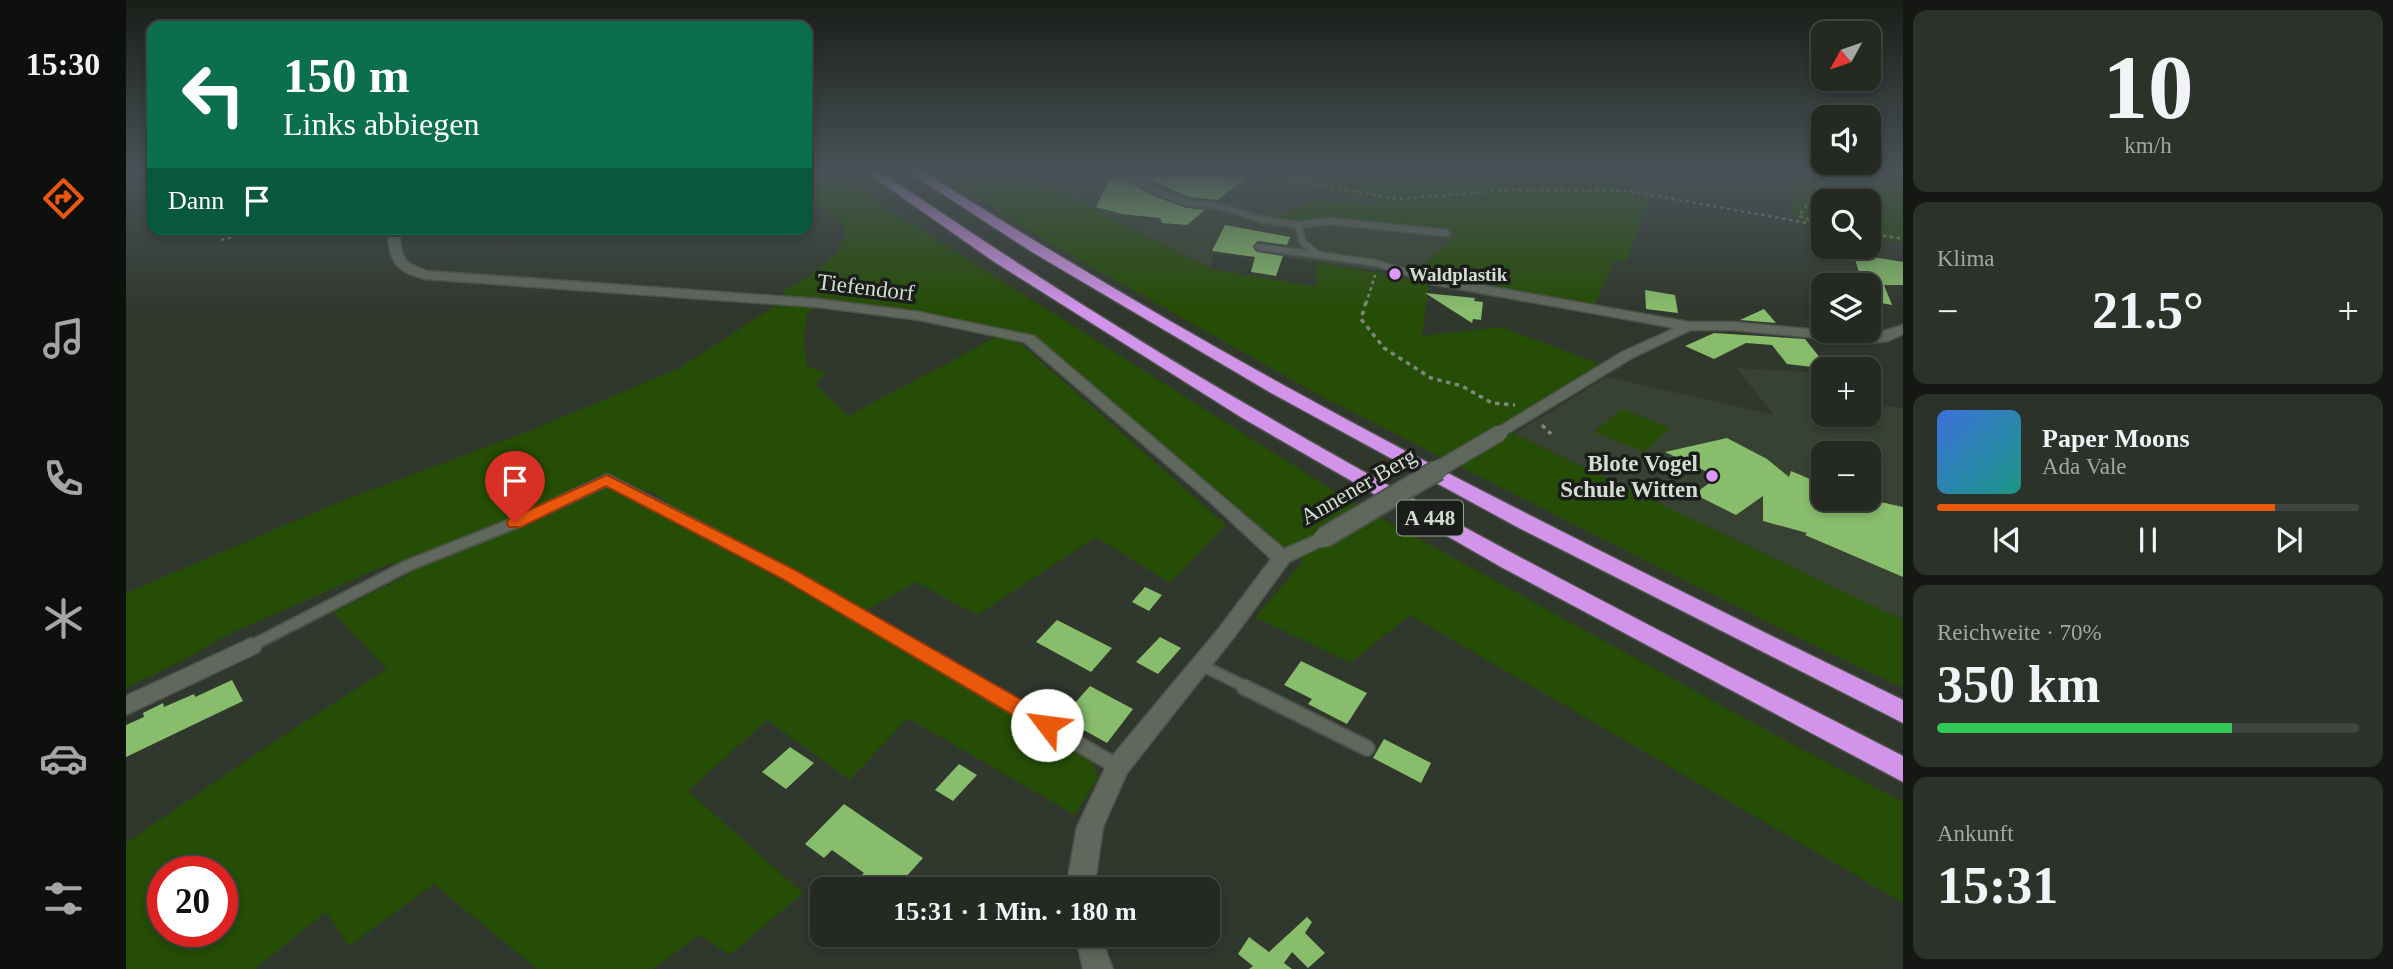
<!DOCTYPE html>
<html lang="de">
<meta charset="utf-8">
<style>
body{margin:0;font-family:Georgia,serif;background:#2c312a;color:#f1f3f6;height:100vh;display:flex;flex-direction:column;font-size:26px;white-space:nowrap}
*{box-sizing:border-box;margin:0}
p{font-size:23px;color:#a3a6a5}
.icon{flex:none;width:38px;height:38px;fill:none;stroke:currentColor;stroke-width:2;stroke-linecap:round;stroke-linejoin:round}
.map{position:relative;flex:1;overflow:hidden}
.sheet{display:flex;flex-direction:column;gap:10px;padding:10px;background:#141713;width:490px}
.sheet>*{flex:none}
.guide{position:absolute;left:21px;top:21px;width:665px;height:214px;border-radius:14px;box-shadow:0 4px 10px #0003,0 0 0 2px #414540;background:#0b6e4f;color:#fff;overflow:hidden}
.needle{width:46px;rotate:230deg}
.controls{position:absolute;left:1685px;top:21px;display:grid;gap:14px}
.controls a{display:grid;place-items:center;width:70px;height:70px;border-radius:14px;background:#242922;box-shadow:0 4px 10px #0003,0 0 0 2px #414540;font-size:35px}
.speed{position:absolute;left:21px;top:856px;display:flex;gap:14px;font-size:35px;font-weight:700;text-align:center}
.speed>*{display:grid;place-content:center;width:91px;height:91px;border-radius:50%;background:#242922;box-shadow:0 4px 10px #0003,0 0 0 2px #414540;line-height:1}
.speed .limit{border:10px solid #d22;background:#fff;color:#111}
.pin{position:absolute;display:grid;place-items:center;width:60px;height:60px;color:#fff;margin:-72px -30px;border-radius:50% 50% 50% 0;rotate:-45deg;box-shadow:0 0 7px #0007}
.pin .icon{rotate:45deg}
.me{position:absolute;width:77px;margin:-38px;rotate:300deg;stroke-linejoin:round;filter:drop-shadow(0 0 5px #0008)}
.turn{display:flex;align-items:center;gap:24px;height:147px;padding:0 21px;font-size:32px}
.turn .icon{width:91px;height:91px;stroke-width:2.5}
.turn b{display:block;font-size:49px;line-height:60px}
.then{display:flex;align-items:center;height:66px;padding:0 21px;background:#0003;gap:14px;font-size:26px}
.big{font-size:52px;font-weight:600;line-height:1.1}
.sheet .widget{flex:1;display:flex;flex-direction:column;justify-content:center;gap:10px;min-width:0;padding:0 24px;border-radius:14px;background:#2c312a}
.sheet .dial{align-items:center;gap:0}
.dial b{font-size:91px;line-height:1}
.song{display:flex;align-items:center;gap:21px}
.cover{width:84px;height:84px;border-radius:10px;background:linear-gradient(135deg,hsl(220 70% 55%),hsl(170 70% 35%))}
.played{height:7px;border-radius:4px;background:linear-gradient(90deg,#ea580c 80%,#414540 80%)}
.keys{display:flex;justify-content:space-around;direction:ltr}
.heat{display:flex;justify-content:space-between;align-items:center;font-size:38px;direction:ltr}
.charge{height:10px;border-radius:5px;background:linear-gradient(90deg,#34c759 70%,#414540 0)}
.trip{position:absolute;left:684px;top:877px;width:410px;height:70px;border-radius:14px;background:#242922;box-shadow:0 4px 10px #0003,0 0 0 2px #414540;font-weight:600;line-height:70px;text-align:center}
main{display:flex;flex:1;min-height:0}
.dock{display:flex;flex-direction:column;width:126px;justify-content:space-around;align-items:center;background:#0e100e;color:#a3a6a5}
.dock .icon{width:49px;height:49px}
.dock .active{color:#ea580c}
.dock b{font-size:32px;color:#f1f3f6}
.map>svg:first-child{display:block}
.built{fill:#374232;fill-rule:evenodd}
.green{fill:#254d05;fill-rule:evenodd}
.building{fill:#88bd6c}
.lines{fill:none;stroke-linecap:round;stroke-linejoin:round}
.service-far2-casing{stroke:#4d534b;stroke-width:9}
.service-far1-casing{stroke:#4d534b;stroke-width:14}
.service-casing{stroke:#4d534b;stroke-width:18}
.minor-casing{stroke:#4d534b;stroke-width:3}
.motorway-casing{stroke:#4d534b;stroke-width:3}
.path-far1{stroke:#80867d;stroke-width:2.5;stroke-dasharray:3.5 3.5;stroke-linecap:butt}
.path{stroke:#80867d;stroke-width:3.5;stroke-dasharray:4.5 4.5;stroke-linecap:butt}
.service-far2{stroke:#60675c;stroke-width:6}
.service-far1{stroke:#60675c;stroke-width:10}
.service{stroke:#60675c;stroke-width:14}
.minor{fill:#60675c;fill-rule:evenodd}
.motorway{fill:#d194e9;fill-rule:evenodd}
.minor-bridge-far1-casing{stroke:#4d534b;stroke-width:18;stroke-linecap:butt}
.minor-bridge-casing{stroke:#4d534b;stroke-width:23;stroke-linecap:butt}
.minor-bridge-far1{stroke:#60675c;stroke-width:15}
.minor-bridge{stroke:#60675c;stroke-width:19}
.route{fill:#ea580c;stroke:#983908;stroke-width:2}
.poi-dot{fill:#db99f5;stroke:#1a1d19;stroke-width:2.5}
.labels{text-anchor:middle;stroke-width:7;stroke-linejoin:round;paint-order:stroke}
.far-poi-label{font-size:19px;font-weight:bold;fill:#d7dbd5;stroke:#1a1d19;text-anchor:start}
.shield{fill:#1a1d19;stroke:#9ea29d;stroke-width:2}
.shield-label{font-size:21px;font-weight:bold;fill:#d7dbd5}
.street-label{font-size:23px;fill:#d7dbd5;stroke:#1a1d19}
.poi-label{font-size:23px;font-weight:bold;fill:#d7dbd5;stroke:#1a1d19;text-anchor:end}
</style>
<main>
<nav class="dock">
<b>15:30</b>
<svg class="icon active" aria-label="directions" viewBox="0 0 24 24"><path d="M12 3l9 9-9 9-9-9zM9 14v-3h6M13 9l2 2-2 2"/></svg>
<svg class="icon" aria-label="music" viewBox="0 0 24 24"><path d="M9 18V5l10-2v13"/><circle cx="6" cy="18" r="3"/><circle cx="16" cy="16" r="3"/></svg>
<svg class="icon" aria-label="phone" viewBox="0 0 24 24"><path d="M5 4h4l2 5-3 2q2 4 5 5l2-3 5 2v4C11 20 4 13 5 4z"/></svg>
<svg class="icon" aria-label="climate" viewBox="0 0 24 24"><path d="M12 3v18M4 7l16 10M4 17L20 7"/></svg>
<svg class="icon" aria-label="car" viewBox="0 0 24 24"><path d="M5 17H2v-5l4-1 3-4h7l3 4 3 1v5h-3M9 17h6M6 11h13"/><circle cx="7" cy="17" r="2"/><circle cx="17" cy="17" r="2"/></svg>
<svg class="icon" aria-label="filters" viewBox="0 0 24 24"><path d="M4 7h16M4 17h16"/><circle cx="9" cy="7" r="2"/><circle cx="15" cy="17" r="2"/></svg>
</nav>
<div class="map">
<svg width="1777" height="969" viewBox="0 0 1777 969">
<rect width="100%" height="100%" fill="#30372d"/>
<g class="built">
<path d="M900 174H1106L1252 199 1247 205 1188 201 1152 218 1245 220 1333 232 1291 271H1254L1133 254 1120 257 1088 254 1084 269Z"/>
<path d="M1610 368 1697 373 1698 415H1743V387L1759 406 1777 408V620L1388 434 1481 377 1648 415ZM1698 453H1743V499H1698Z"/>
</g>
<g class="green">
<path d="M681 174H718L770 214 1224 501 1666 744 1777 802V903L1284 615 1225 663 1129 617 1177 562 901 335 704 300 681 313 678 340 680 366 700 373 689 384 722 416 876 334 896 345 1100 525 1044 583 970 537 851 615 790 582 740 611 544 505 528 493 479 478 495 494 689 598 967 760 972 778 949 815 782 718 724 780 641 720 562 791 677 893 604 955 573 935 527 969H411L308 884 223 946 200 912 129 969H0V843L149 741 261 669 207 612 282 575 267 562 101 635 56 661 0 688V593L213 502 408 429 554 368 661 298 657 290C678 282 716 256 720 233L716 224 681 192ZM37 872H96V931H37Z"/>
<path d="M812 174H900L1085 269 1191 287 1190 262 1303 282 1296 336 1375 327 1477 365 1386 425 1388 434 1777 620V688L1703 653 1202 400 939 252Z"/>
<path d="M1106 174H1469L1503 185 1492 188 1525 197 1500 262 1489 260 1468 306 1293 274 1291 271 1332 232C1303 228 1274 222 1245 220 1213 218 1181 225 1151 218L1188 200 1247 205 1252 200Z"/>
<path d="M1675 174H1777V242L1743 238V201H1698L1697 231 1684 232 1681 225 1664 214Z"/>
<path d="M1496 409 1544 428 1518 452 1468 432Z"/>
</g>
<g class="building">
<path d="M1065 175 1119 178 1092 200 1063 197 1019 178Z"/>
<path d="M999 180 1025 195 1060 208 1079 210 1061 225 1036 223 1034 218 996 214 970 207 983 181Z"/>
<path d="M1099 225 1164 237 1161 245 1132 241 1127 246 1131 252 1157 256 1150 276 1125 272 1129 257 1086 251Z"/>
<path d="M1743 250 1747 257 1777 262V285H1758L1766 305 1743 301V285H1737L1727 253 1743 256Z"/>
<path d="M1519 290 1549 295 1552 313 1520 309Z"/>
<path d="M1299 293 1349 298 1348 301 1357 302 1355 320 1347 319 1346 323Z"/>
<path d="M1638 309 1650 323 1614 320Z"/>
<path d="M1588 333 1679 339 1703 369 1661 364 1646 345 1620 343 1588 359 1559 346Z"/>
<path d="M1601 438 1641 459 1663 477 1665 471 1698 485V499H1741L1777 507V577L1679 535 1681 533 1637 521V496L1610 515 1568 494 1592 477 1539 452Z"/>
<path d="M1019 587 1036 595 1023 611 1006 602Z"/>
<path d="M931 620 986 648 965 672 910 642Z"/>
<path d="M1034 637 1055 648 1032 674 1010 662Z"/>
<path d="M1175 661 1241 693 1221 724 1182 704 1186 699 1158 685Z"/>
<path d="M106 680 117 701 0 757V725L18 717 17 713 37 703 38 707 68 694 69 697Z"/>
<path d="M964 686 1007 709 981 743 931 715 943 701 948 704Z"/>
<path d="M1258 739 1305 763 1295 783 1247 758Z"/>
<path d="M664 747 688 763 660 789 636 772Z"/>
<path d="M833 764 851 775 827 801 809 790Z"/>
<path d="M718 804 797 858 769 889H720L738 873 706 850 698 858 679 844Z"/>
<path d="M1181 917 1186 922 1179 933 1199 953 1182 968 1166 952 1158 963 1166 969H1123L1127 966 1112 954 1123 937 1143 952Z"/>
</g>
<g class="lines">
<defs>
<g id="service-far2">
<path d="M1000 174 1028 190 1062 203 1093 206 1134 219 1172 225 1177 243 1193 255 1250 263 1309 281"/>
<path d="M1172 225 1203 221 1320 233"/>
<path d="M1132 247 1192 255"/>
</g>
<g id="service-far1">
<path d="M125 646 283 565 389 523 481 480 661 573 858 688"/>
<path d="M1075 665 1122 688"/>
</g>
<g id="service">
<path d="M855 687 992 767"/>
<path d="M1118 687 1241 748"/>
</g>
<g id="minor">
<path d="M261 229H273C276 256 274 262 301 271L692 299 793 312 908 336 1158 549 1197 532 1204 534 1206 538 1204 542 1163 562 1108 637 1001 773 977 827 968 889H940L951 827 983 760 1094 627 1145 559 1082 500 898 342 793 320 692 307 299 279C266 270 265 262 261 229Z"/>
<path d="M1309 277 1563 322H1607L1745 335 1777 325V334L1762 341 1745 343 1607 330H1565L1506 358 1374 438 1366 433 1368 430 1496 352 1549 328 1305 284 1303 281Z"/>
<path d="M125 638 133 640 136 646 133 652 0 715V696Z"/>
<path d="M949 934H977L981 954 987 969H957Z"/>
</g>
<g id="motorway">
<path d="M743 174H758C880 257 1004 337 1132 411 1342 534 1560 645 1777 756V782L1375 567 1118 419 867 261Z"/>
<path d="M786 174H801C919 248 1039 320 1161 387 1363 498 1570 599 1777 700V723L1393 528 1147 394 906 252Z"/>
</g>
</defs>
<use href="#service-far2" class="service-far2-casing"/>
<use href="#service-far1" class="service-far1-casing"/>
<use href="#service" class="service-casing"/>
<use href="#minor" class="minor-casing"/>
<use href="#motorway" class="motorway-casing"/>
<g class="path-far1">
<path d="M1129 174 1271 199 1385 190 1503 191 1698 226"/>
<path d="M1687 224V221L1673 216 1698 180V174"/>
<path d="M1743 233 1777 239"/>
<path d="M95 240 138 229"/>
<path d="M1240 304 1249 275"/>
</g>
<g class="path">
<path d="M1240 302 1235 319 1258 348 1305 378 1336 386 1366 403 1389 405"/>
<path d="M1416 425 1425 434"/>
</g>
<use href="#service-far2" class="service-far2"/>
<use href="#service-far1" class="service-far1"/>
<use href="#service" class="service"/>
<use href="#minor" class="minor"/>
<use href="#motorway" class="motorway"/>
<defs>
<path id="minor-bridge-far1" d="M1309 471 1374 433"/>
<path id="minor-bridge" d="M1197 538 1312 470"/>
</defs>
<use href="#minor-bridge-far1" class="minor-bridge-far1-casing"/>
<use href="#minor-bridge" class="minor-bridge-casing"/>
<use href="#minor-bridge-far1" class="minor-bridge-far1"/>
<use href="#minor-bridge" class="minor-bridge"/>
</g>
<linearGradient id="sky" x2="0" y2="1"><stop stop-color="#1a1e19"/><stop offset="0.56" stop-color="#485357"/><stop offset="1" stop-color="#485357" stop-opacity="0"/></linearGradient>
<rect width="1777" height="310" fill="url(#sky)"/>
<path class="route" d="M481 475 667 569 929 719 932 725 929 731 921 734 914 731 655 578 480 486 395 527H383L381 523 383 519Z"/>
<g class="poi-dot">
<circle cx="1269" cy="274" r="7"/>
<circle cx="1586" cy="476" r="7"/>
</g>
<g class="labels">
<g class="far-poi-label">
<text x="1283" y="281">Waldplastik</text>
</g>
<rect class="shield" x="1271" y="500.5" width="66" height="35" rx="5"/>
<g class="shield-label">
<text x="1304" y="525">A 448</text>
</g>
<g class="street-label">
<text transform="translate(740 287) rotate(7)" y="8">Tiefendorf</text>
<text transform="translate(1232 486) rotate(-30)" y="8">Annener Berg</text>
</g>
<g class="poi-label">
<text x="1572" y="471">Blote Vogel<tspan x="1572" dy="26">Schule Witten</tspan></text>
</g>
</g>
</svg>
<div class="controls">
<a><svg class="needle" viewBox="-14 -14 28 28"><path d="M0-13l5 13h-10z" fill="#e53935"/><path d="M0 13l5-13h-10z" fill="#a3a6a5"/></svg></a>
<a><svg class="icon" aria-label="sound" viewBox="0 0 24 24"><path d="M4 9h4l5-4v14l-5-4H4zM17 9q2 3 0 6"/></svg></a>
<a><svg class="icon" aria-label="search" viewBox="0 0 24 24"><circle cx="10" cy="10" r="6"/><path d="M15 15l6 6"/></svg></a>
<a><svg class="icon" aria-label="layers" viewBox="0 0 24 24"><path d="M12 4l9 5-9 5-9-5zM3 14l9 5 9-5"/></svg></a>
<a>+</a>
<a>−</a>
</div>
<div class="speed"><div class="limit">20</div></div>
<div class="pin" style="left:389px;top:523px;background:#d93025"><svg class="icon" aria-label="arrive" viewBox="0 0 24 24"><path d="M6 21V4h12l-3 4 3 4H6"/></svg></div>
<svg class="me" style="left:921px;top:725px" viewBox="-20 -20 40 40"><circle r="19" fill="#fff"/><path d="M0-13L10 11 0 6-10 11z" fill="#ea580c"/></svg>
<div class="trip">15:31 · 1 Min. · 180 m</div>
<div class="guide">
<div class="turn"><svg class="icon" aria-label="left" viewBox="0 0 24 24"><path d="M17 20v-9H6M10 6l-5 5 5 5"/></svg><div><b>150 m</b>Links abbiegen</div></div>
<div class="then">Dann<svg class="icon" aria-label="arrive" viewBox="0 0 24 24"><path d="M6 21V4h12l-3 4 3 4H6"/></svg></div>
</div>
</div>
<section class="sheet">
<div class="widget dial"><b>10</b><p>km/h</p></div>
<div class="widget"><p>Klima</p>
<div class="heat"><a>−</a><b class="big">21.5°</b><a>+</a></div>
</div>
<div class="widget">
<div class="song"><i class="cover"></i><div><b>Paper Moons</b><p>Ada Vale</p></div></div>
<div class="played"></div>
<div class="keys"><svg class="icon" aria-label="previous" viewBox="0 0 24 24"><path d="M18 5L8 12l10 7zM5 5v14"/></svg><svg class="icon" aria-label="pause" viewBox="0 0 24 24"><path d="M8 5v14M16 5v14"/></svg><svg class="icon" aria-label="next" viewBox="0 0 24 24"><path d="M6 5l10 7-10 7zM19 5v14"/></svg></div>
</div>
<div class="widget"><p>Reichweite · 70%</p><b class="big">350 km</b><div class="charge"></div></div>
<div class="widget"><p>Ankunft</p><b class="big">15:31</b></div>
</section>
</main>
